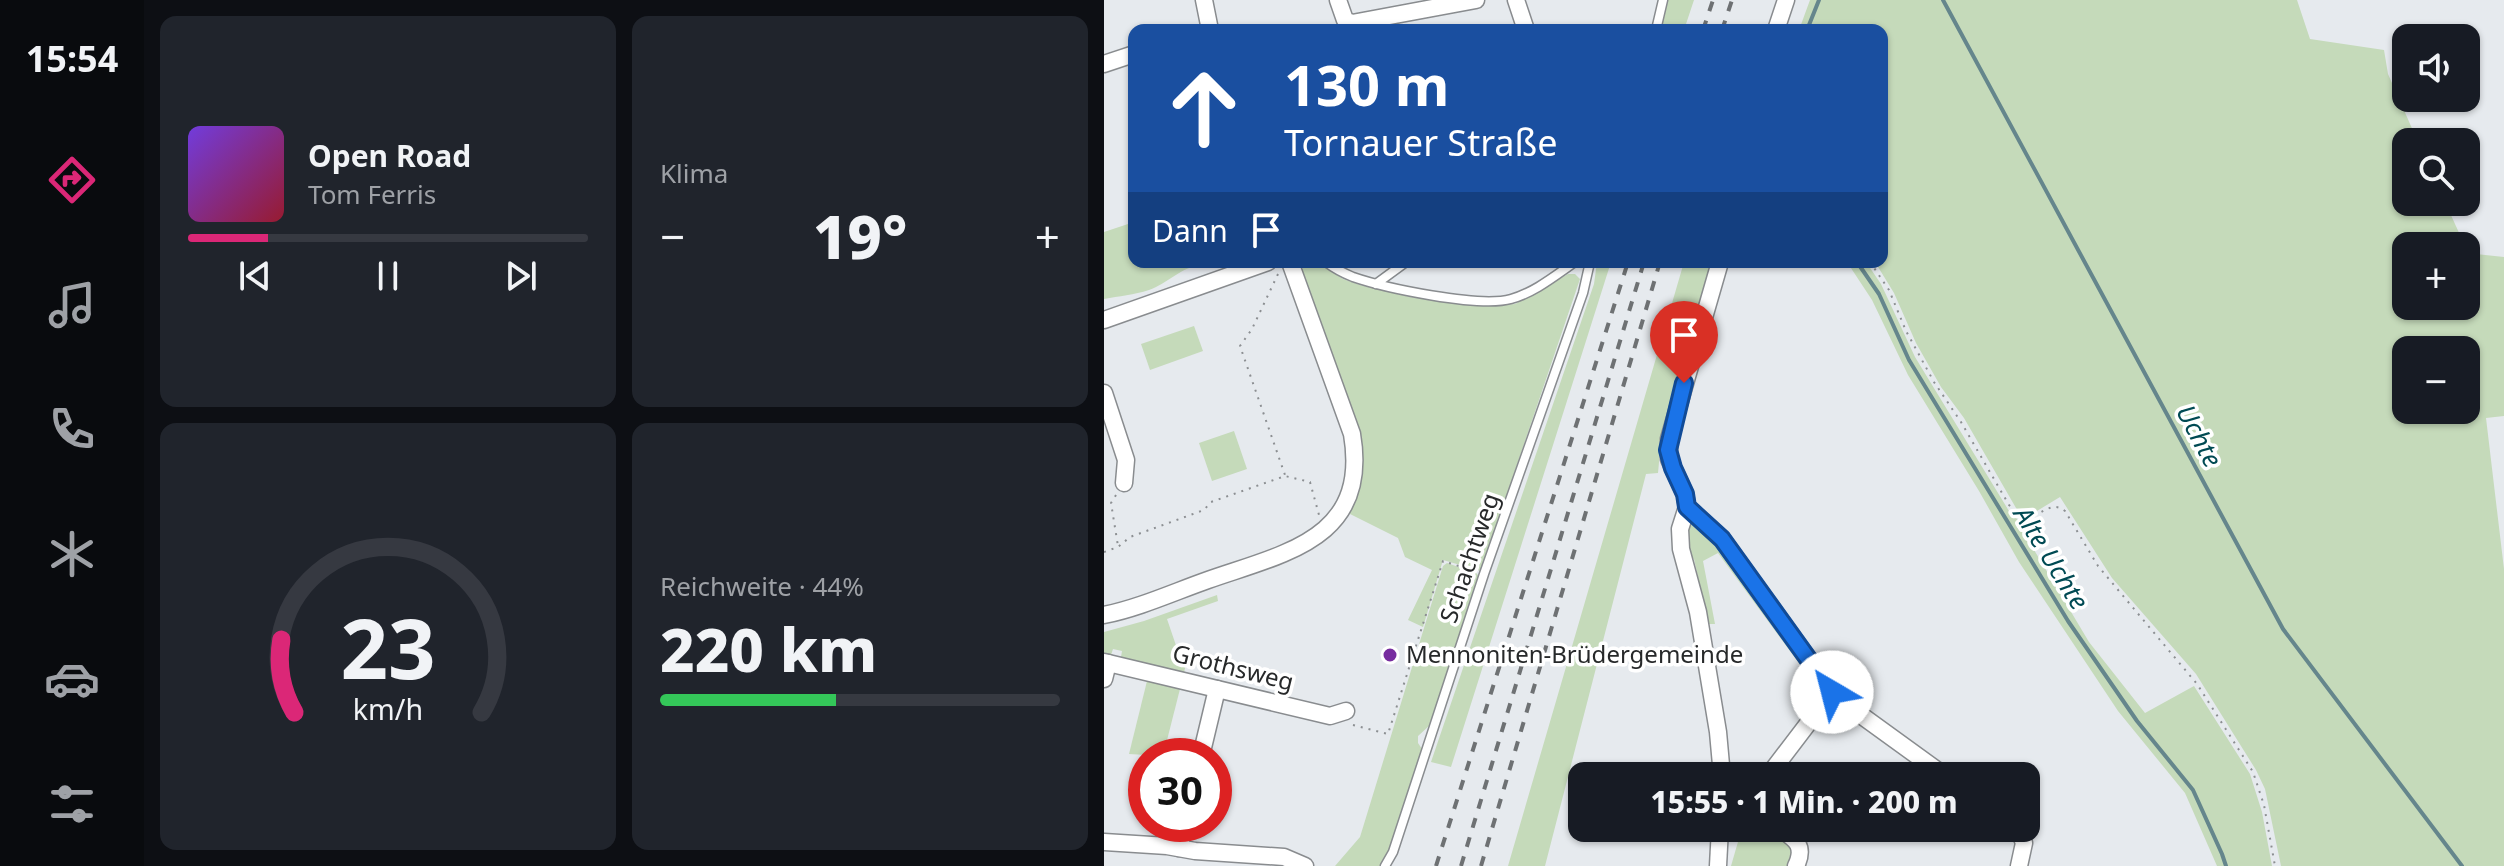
<!DOCTYPE html>
<html lang="de">
<meta charset="utf-8">
<style>
body{margin:0;font-family:"Noto Sans",sans-serif;background:#20242c;color:#f1f3f6;height:100vh;display:flex;flex-direction:column;font-size:30px;white-space:nowrap}
*{box-sizing:border-box;margin:0}
p{font-size:26px;color:#9ea1a6}
.icon{flex:none;width:44px;height:44px;fill:none;stroke:currentColor;stroke-width:2;stroke-linecap:round;stroke-linejoin:round}
.map{position:relative;flex:1;overflow:hidden}
.side{display:flex;flex-direction:column;gap:16px;padding:16px;background:#0d0f14;width:960px}
.side>*{flex:none}
.hud{position:absolute;left:24px;top:24px;width:760px;height:244px;border-radius:16px;box-shadow:0 2px 6px #0004;background:#1a4fa0;color:#fff;overflow:hidden}
.fabs{position:absolute;left:1288px;top:24px;display:grid;gap:16px}
.fabs a{display:grid;place-items:center;width:88px;height:88px;border-radius:16px;background:#171b24;box-shadow:0 2px 6px #0004;font-size:40px}
.speed{position:absolute;left:24px;top:738px;display:flex;gap:16px;font-size:40px;font-weight:700;text-align:center}
.speed>*{display:grid;place-content:center;width:104px;height:104px;border-radius:50%;background:#171b24;box-shadow:0 2px 6px #0004;line-height:1}
.speed .limit{border:12px solid #d22;background:#fff;color:#111}
.pin{position:absolute;display:grid;place-items:center;width:68px;height:68px;color:#fff;margin:-82px -34px;border-radius:50% 50% 50% 0;rotate:-45deg;box-shadow:0 0 8px #0007}
.pin .icon{rotate:45deg}
.me{position:absolute;width:88px;margin:-44px;rotate:323deg;stroke-linejoin:round;filter:drop-shadow(0 0 6px #0008)}
.turn{display:flex;align-items:center;gap:28px;height:168px;padding:0 24px;font-size:36px}
.turn .icon{width:104px;height:104px;stroke-width:2.5}
.turn b{display:block;font-size:56px;line-height:68px}
.then{display:flex;align-items:center;height:76px;padding:0 24px;background:#0003;gap:16px;font-size:30px}
.big{font-size:60px;font-weight:800;line-height:1.1}
.side .card{flex:1;display:flex;flex-direction:column;justify-content:center;gap:12px;min-width:0;padding:0 28px;border-radius:16px;background:#20242c}
.side .dial{align-items:center;gap:0}
.dial svg{height:208px;overflow:visible;fill:none;stroke:#363941;stroke-width:7;stroke-linecap:round;text-anchor:middle}
.dial text{fill:#f1f3f6;stroke:none}
.song{display:flex;align-items:center;gap:24px}
.cover{width:96px;height:96px;border-radius:12px;background:linear-gradient(135deg,hsl(260 70% 55%),hsl(350 70% 35%))}
.played{height:8px;border-radius:4px;background:linear-gradient(90deg,#db2777 20%,#363941 20%)}
.keys{display:flex;justify-content:space-around;direction:ltr}
.heat{display:flex;justify-content:space-between;align-items:center;font-size:44px;direction:ltr}
.charge{height:12px;border-radius:6px;background:linear-gradient(90deg,#34c759 44%,#363941 0)}
.side .tiles{flex:1;display:grid;gap:16px;grid-template-columns:repeat(2,1fr)}
.trip{position:absolute;left:464px;top:762px;width:472px;height:80px;border-radius:16px;background:#171b24;box-shadow:0 2px 6px #0004;font-weight:800;line-height:80px;text-align:center}
main{display:flex;flex:1;min-height:0}
.tabs{display:flex;flex-direction:column;width:144px;justify-content:space-around;align-items:center;background:#090b0e;color:#9ea1a6}
.tabs .icon{width:56px;height:56px}
.tabs .active{color:#db2777}
.tabs b{font-size:36px;color:#f1f3f6}
.map>svg:first-child{display:block}
.green{fill:#c5daba;fill-rule:evenodd}
.lines{fill:none;stroke-linecap:round;stroke-linejoin:round}
.stream{stroke:#65868c;stroke-width:4}
.lane-casing{stroke:#898c8f;stroke-width:11}
.street-casing{stroke:#898c8f;stroke-width:19}
.path{stroke:#8c8f92;stroke-width:2;stroke-dasharray:2 6;stroke-linecap:butt}
.lane{stroke:#fff;stroke-width:8}
.street{stroke:#fff;stroke-width:16}
.rail{stroke:#6e7173;stroke-width:4;stroke-dasharray:10 10;stroke-linecap:butt}
.route-casing{stroke:#114b97;stroke-width:20}
.route{stroke:#1a73e8;stroke-width:14}
.poi-dot{fill:#772d9f;stroke:#fff;stroke-width:3}
.labels{text-anchor:middle;stroke-width:7;stroke-linejoin:round;paint-order:stroke}
.street-label{font-size:24px;fill:#27292a;stroke:#fff}
.poi-label{font-size:24px;fill:#27292a;stroke:#fff;text-anchor:start}
.water-label{font-size:26px;font-style:italic;fill:#004a53;stroke:#fff}
</style>
<main>
<nav class="tabs">
<b>15:54</b>
<svg class="icon active" aria-label="directions" viewBox="0 0 24 24"><path d="M12 3l9 9-9 9-9-9zM9 14v-3h6M13 9l2 2-2 2"/></svg>
<svg class="icon" aria-label="music" viewBox="0 0 24 24"><path d="M9 18V5l10-2v13"/><circle cx="6" cy="18" r="3"/><circle cx="16" cy="16" r="3"/></svg>
<svg class="icon" aria-label="phone" viewBox="0 0 24 24"><path d="M5 4h4l2 5-3 2q2 4 5 5l2-3 5 2v4C11 20 4 13 5 4z"/></svg>
<svg class="icon" aria-label="climate" viewBox="0 0 24 24"><path d="M12 3v18M4 7l16 10M4 17L20 7"/></svg>
<svg class="icon" aria-label="car" viewBox="0 0 24 24"><path d="M5 17H2v-5l4-1 3-4h7l3 4 3 1v5h-3M9 17h6M6 11h13"/><circle cx="7" cy="17" r="2"/><circle cx="17" cy="17" r="2"/></svg>
<svg class="icon" aria-label="filters" viewBox="0 0 24 24"><path d="M4 7h16M4 17h16"/><circle cx="9" cy="7" r="2"/><circle cx="15" cy="17" r="2"/></svg>
</nav>
<section class="side">
<div class="tiles">
<div class="card">
<div class="song"><i class="cover"></i><div><b>Open Road</b><p>Tom Ferris</p></div></div>
<div class="played"></div>
<div class="keys"><svg class="icon" aria-label="previous" viewBox="0 0 24 24"><path d="M18 5L8 12l10 7zM5 5v14"/></svg><svg class="icon" aria-label="pause" viewBox="0 0 24 24"><path d="M8 5v14M16 5v14"/></svg><svg class="icon" aria-label="next" viewBox="0 0 24 24"><path d="M6 5l10 7-10 7zM19 5v14"/></svg></div>
</div>
<div class="card"><p>Klima</p>
<div class="heat"><a>−</a><b class="big">19°</b><a>+</a></div>
</div>
<div class="card dial"><svg viewBox="0 0 100 80">
<path d="M14 69A42 42 0 1 1 86 69"/>
<path d="M14 69A42 42 0 0 1 9 41" stroke="#db2777"/>
<text x="50" y="56" font-size="32" font-weight="700">23</text>
<text x="50" y="72" font-size="11">km/h</text>
</svg></div>
<div class="card"><p>Reichweite · 44%</p><b class="big">220 km</b><div class="charge"></div></div>
</div>
</section>
<div class="map">
<svg width="1400" height="866" viewBox="0 0 1400 866">
<rect width="100%" height="100%" fill="#e6eaee"/>
<g class="green">
<path d="M564 0H590L580 30H556Z"/>
<path d="M706 0H1193L1206 39 1280 50 1284 74 1314 142H1302V202H1341L1361 246H1302V306H1362V249L1372 254 1400 257V416L1382 418 1400 569V866H1177L1161 789 1152 770 1092 674 1008 578 956 497 923 517 919 516 912 508 860 418 837 387 812 343 790 293 771 262H778V30H695ZM1302 350H1362V410H1302Z"/>
<path d="M30 222V262H123C113 266 108 265 98 265 78 266 63 284 45 290 30 295 15 296 0 299V232Z"/>
<path d="M199 262H213L239 279 256 285 306 297 383 306 411 304 464 274H471L476 279 377 571 339 560 319 627 304 620 328 570 301 557 294 538 244 513 255 488 257 450 198 276Z"/>
<path d="M493 262H507L347 767 327 762 490 284Z"/>
<path d="M580 262H606L604 270 608 274 605 285 599 289 591 320 594 323 557 441 554 473 542 474 441 866H404Z"/>
<path d="M743 262H762L777 284 811 357 905 511 916 522 924 523 917 528 985 642 1041 713 1090 686 1146 774 1158 812 1168 866H1113L1081 793 1014 711 915 562 875 491 804 375 768 300Z"/>
<path d="M90 326 99 351 46 370 37 344Z"/>
<path d="M130 431 143 469 108 481 95 443Z"/>
<path d="M590 522 599 525 717 688 719 696 614 553 599 561 611 624H601L603 617 590 559 585 556 583 529Z"/>
<path d="M343 563 372 573 375 576 332 710 326 725 314 736V743L318 749 317 756 285 853 278 866H231L256 837 339 566Z"/>
<path d="M113 595 114 601 63 619 78 663 82 664 79 677 70 671 29 660 24 663 13 660 14 657H17L18 651 9 649 7 655 0 653V632L40 621Z"/>
<path d="M44 677 77 685 59 756 25 754Z"/>
<path d="M638 828H667L689 842V866H627Z"/>
</g>
<g class="lines">
<g class="stream">
<path d="M839 0 1179 629 1358 866"/>
<path d="M703 30 715 0"/>
<path d="M753 262 775 294 805 360 964 621 1033 721 1089 790 1118 854 1122 866"/>
</g>
<defs>
<g id="lane">
<path d="M552 30 559 0"/>
<path d="M222 262C230 268 239 273 249 277 281 288 375 308 407 299 430 293 452 275 471 262"/>
<path d="M272 284 302 262"/>
<path d="M281 866 289 852 380 574 479 293 486 262"/>
</g>
<g id="street">
<path d="M100 0 106 30"/>
<path d="M234 0 241 20 248 23 372 0"/>
<path d="M412 0 422 30"/>
<path d="M672 30 682 0"/>
<path d="M0 64 30 54"/>
<path d="M616 262 565 439V459L581 494 583 507 576 529 577 549 594 612 614 732 618 776"/>
<path d="M0 320 164 262"/>
<path d="M0 393 22 460 20 483"/>
<path d="M583 507 618 539 728 692 743 705 841 776"/>
<path d="M0 615C35 608 70 592 104 580 181 553 266 539 248 434L186 262"/>
<path d="M0 662 226 716 242 711"/>
<path d="M0 679 4 663"/>
<path d="M97 756 113 689"/>
<path d="M664 776 728 692"/>
<path d="M675 828C691 839 702 845 692 866"/>
<path d="M914 828 920 843 915 866"/>
<path d="M616 832H624L631 828"/>
<path d="M0 842 63 846 91 851 180 857 201 866"/>
<path d="M75 848 81 824"/>
<path d="M614 866 616 828"/>
</g>
</defs>
<use href="#lane" class="lane-casing"/>
<use href="#street" class="street-casing"/>
<g class="path">
<path d="M766 262 785 290 802 331 830 382 857 422 905 505 920 519C935 518 947 499 961 511L994 566 1093 684 1149 772 1160 805 1171 866"/>
<path d="M174 274 148 329 136 346 181 475"/>
<path d="M12 495 7 503 14 546"/>
<path d="M0 552 14 547 26 537 100 510 107 502 181 476 206 482 215 515"/>
<path d="M249 725 284 734 339 561 370 571"/>
</g>
<use href="#lane" class="lane"/>
<use href="#street" class="street"/>
<g class="rail">
<path d="M599 30 609 0"/>
<path d="M618 30 628 0"/>
<path d="M332 866 524 262"/>
<path d="M357 866 540 262"/>
<path d="M377 866 556 262"/>
</g>
</g>
<g class="lines">
<defs>
<path id="route" d="M580 383 564 450 569 468 581 494 583 507 618 539 728 692"/>
</defs>
<use href="#route" class="route-casing"/>
<use href="#route" class="route"/>
</g>
<circle class="poi-dot" cx="286" cy="655" r="8"/>
<g class="labels">
<g class="street-label">
<text transform="translate(366 558) rotate(-71)" y="8">Schachtweg</text>
<text transform="translate(129 668) rotate(14)" y="8">Grothsweg</text>
</g>
<g class="poi-label">
<text x="302" y="663">Mennoniten-Brüdergemeinde</text>
</g>
<g class="water-label">
<text transform="translate(1095 436) rotate(62)" y="9">Uchte</text>
<text transform="translate(947 558) rotate(58)" y="9">Alte Uchte</text>
</g>
</g>
</svg>
<div class="fabs">
<a><svg class="icon" aria-label="sound" viewBox="0 0 24 24"><path d="M4 9h4l5-4v14l-5-4H4zM17 9q2 3 0 6"/></svg></a>
<a><svg class="icon" aria-label="search" viewBox="0 0 24 24"><circle cx="10" cy="10" r="6"/><path d="M15 15l6 6"/></svg></a>
<a>+</a>
<a>−</a>
</div>
<div class="speed"><div class="limit">30</div></div>
<div class="pin" style="left:580px;top:383px;background:#d93025"><svg class="icon" aria-label="arrive" viewBox="0 0 24 24"><path d="M6 21V4h12l-3 4 3 4H6"/></svg></div>
<svg class="me" style="left:728px;top:692px" viewBox="-20 -20 40 40"><circle r="19" fill="#fff"/><path d="M0-13L10 11 0 6-10 11z" fill="#1a73e8"/></svg>
<div class="trip">15:55 · 1 Min. · 200 m</div>
<div class="hud">
<div class="turn"><svg class="icon" aria-label="ahead" viewBox="0 0 24 24"><path d="M12 20V5M6 11l6-6 6 6"/></svg><div><b>130 m</b>Tornauer Straße</div></div>
<div class="then">Dann<svg class="icon" aria-label="arrive" viewBox="0 0 24 24"><path d="M6 21V4h12l-3 4 3 4H6"/></svg></div>
</div>
</div>
</main>
